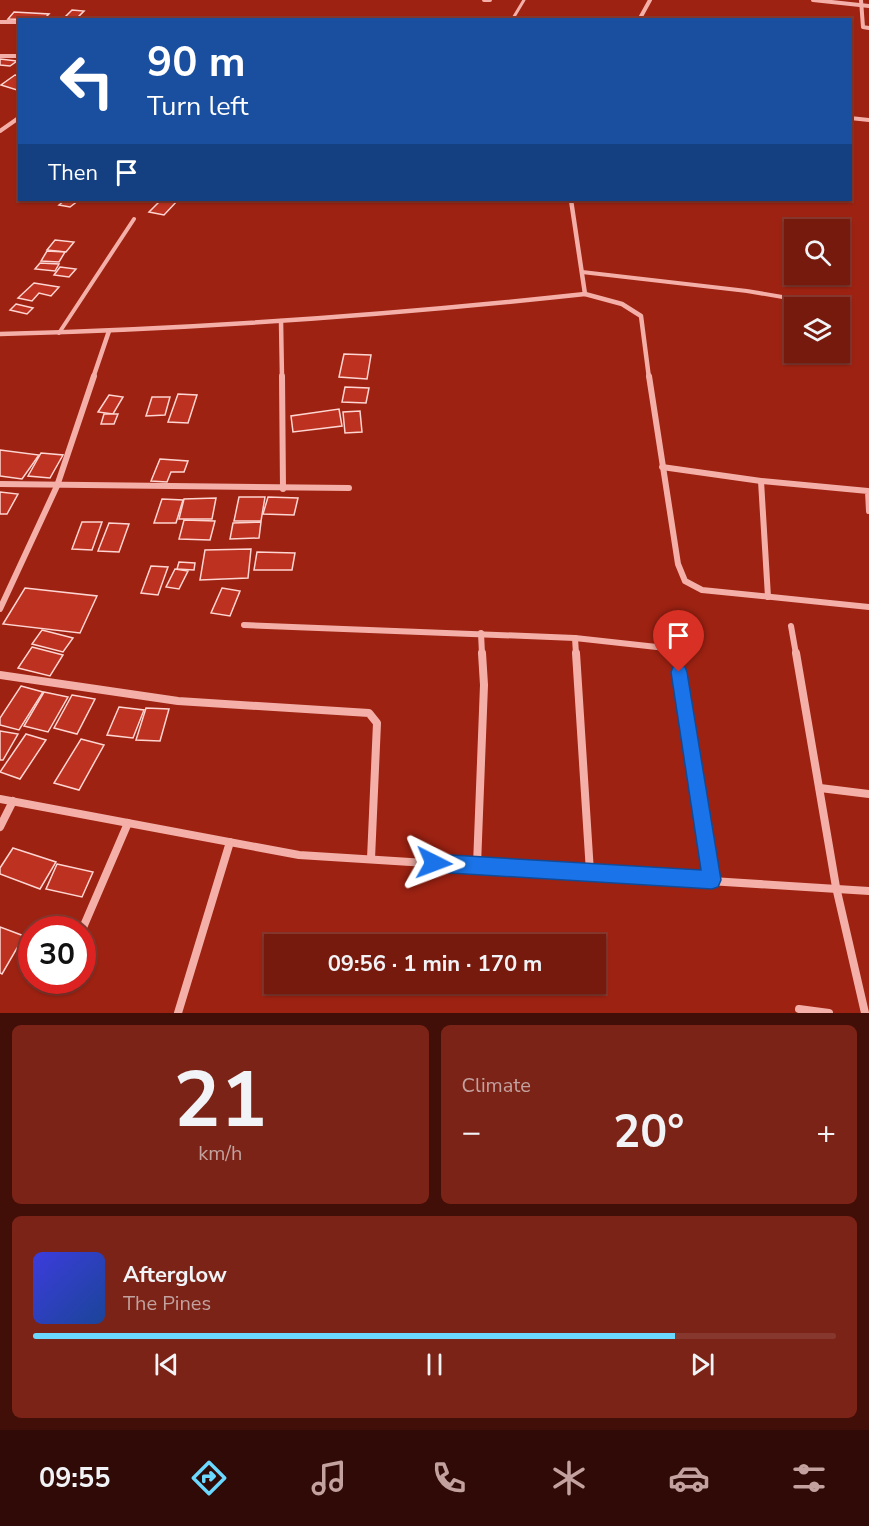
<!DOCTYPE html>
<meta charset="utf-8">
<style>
body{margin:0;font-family:"Nunito Sans",sans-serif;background:#7b2317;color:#f1f3f6;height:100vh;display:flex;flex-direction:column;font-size:22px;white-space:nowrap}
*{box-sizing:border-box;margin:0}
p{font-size:20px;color:#c2a19e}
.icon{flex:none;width:33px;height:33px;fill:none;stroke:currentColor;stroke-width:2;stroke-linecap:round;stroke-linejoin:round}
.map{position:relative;height:1013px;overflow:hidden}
.panel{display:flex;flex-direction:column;gap:12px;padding:12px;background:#410e08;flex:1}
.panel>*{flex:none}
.top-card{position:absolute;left:18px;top:18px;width:834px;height:183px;border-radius:0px;box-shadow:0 2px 4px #0004,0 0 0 2px #87382e;background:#1a4fa0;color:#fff;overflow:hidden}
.tools{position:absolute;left:784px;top:219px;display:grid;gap:12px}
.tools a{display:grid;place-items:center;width:66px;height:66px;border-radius:0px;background:#761a0e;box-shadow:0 2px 4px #0004,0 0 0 2px #87382e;font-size:30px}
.speed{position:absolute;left:18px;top:916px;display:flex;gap:12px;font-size:30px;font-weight:700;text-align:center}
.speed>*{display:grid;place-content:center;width:78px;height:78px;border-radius:50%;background:#761a0e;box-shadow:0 2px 4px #0004,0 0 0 2px #87382e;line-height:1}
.speed .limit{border:9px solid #d22;background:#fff;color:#111}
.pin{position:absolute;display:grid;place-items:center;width:51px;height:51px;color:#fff;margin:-62px -26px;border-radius:50% 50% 50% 0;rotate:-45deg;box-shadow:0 0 6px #0007}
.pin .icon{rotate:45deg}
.me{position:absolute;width:66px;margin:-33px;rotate:93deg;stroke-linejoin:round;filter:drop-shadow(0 0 4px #0008)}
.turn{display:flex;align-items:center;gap:21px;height:126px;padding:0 30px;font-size:27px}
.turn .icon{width:78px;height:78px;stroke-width:2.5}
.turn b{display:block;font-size:42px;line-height:51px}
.then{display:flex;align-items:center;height:57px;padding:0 30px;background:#0003;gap:12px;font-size:22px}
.big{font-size:45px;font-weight:700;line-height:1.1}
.panel .card{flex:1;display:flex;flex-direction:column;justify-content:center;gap:9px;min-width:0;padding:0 21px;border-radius:9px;background:#7b2317}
.panel .dial{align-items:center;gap:0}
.dial b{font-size:78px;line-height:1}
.song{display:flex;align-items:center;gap:18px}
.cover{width:72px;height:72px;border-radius:9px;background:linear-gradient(135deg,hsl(240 70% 55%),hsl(220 70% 35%))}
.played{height:6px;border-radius:3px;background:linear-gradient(90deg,#6bd8ff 80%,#87382e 80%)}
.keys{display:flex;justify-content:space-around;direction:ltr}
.heat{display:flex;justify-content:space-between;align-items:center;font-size:33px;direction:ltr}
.panel .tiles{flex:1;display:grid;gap:12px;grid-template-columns:1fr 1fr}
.card:last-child{grid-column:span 2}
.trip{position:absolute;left:264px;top:934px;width:342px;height:60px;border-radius:0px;background:#761a0e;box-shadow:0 2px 4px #0004,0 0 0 2px #87382e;font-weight:700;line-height:60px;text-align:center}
.tab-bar{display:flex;height:96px;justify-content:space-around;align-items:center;background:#2f0a06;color:#c2a19e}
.tab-bar .icon{width:42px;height:42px}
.tab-bar .on{color:#6bd8ff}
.tab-bar b{font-size:27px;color:#f1f3f6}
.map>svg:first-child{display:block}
.building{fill:#bc3120;stroke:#fed5d1;stroke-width:1.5}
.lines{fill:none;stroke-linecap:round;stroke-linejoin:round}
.service-far1{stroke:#f4b0a8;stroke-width:3}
.service{stroke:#f4b0a8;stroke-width:4}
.minor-far3{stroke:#f4b0a8;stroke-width:4}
.minor-far2{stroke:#f4b0a8;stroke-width:4.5}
.minor-far1{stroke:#f4b0a8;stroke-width:6}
.minor{stroke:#f4b0a8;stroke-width:8}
.route{fill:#1a73e8;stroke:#114b97;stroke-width:1.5}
</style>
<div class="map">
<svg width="869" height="1013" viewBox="0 0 869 1013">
<rect width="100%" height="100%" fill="#9d2212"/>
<g class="building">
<path d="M72 10 84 11 75 20H62Z"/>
<path d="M14 12 49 14 46 17H51L49 20 8 19Z"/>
<path d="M0 59 17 61 10 66 0 65Z"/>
<path d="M15 75 20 76V88L17 90 1 85Z"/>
<path d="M65 200H79L70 207 59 205Z"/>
<path d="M161 200H178L164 215 149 212Z"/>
<path d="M55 240 74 242 66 252 47 250Z"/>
<path d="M47 251 65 252 59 262 41 261Z"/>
<path d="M40 263 59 264 55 271 35 269Z"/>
<path d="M60 267 76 269 69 277 54 275Z"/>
<path d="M34 283 59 287 51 296 39 293 32 301 18 298Z"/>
<path d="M16 304 33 308 27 314 10 310Z"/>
<path d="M344 354 371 355 367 379 339 377Z"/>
<path d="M345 387 369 388 366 403 342 402Z"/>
<path d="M178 394 197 395 188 423 168 422Z"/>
<path d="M109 395 123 397 113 414 98 412Z"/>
<path d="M152 397H170L165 415 146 416Z"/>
<path d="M339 409 342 426 293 432 291 416Z"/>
<path d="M360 411 362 432 345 433 343 412Z"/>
<path d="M104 414H118L114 424H101Z"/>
<path d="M0 450 39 455 22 479 0 476Z"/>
<path d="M41 453 63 455 50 478 28 476Z"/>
<path d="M160 459 188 461 184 472H171L167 482 151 481Z"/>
<path d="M0 492 18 494 7 514H0Z"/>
<path d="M239 497H265L261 521H234Z"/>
<path d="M268 497 298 498 294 515 263 514Z"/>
<path d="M216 498 212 519H179L184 499Z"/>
<path d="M162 499 183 500 176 523H154Z"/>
<path d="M184 520 215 521 210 540 179 539Z"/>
<path d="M82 522H102L92 550 72 549Z"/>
<path d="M261 522 259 538 230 539 233 523Z"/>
<path d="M109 523 129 524 119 552 98 551Z"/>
<path d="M251 549 248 578 200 580 205 550Z"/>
<path d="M257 552 295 553 292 570H254Z"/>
<path d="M179 562 195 563 194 570 177 569Z"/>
<path d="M151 566 168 567 158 595 141 593Z"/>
<path d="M175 569 188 571 179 589 166 587Z"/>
<path d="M25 588 97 596 80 633 3 624Z"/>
<path d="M222 588 240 591 230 616 211 613Z"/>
<path d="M42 630 73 638 63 652 32 644Z"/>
<path d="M32 647 63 655 50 676 18 668Z"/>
<path d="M21 686 43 692 19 730 0 725V718Z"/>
<path d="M44 692 68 697 48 732 24 726Z"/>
<path d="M72 695 95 699 77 734 54 728Z"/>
<path d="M119 707 144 710 133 738 107 735Z"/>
<path d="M146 708 169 709 160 741 136 740Z"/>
<path d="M0 731 18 734 3 760H0Z"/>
<path d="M26 734 46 740 20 779 0 772Z"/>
<path d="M81 739 104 745 79 790 54 783Z"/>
<path d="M13 848 56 862 40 889 0 874V868Z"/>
<path d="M57 864 93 872 82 897 46 889Z"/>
<path d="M44 919 65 928 37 930Z"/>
<path d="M0 927 24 936 2 974 0 973Z"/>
<path d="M32 938V958L22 954Z"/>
</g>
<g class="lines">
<path class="service-far1" d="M512 20 524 0"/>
<g class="service">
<path d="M582 272 747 291 835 306"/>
<path d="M59 333 134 219"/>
</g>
<g class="minor-far3">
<path d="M484 0H490"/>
<path d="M813 0 869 6"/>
<path d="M861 0 863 27 869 28"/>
<path d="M639 20 650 0"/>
<path d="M0 22H20"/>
<path d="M0 56H20"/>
<path d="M850 118 869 120"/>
<path d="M0 131 20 117"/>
</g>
<g class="minor-far2">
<path d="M585 294 622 304 641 316 649 378"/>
<path d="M281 321 282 378"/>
<path d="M0 334C196 329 390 315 585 294L571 200"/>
<path d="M93 378 109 331"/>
</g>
<g class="minor-far1">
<path d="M282 376 283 489"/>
<path d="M649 376 678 564 685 581 702 590 869 607"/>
<path d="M662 467 761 481 868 491 869 511"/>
<path d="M761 481 768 597"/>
<path d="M0 484 349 488"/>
<path d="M0 609 57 486 94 376"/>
<path d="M244 625 575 638 675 649 676 654"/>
<path d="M791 626 796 654"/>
<path d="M481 633 482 654"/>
<path d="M575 638 576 654"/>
</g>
<g class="minor">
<path d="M576 653 590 872"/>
<path d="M676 653 712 880"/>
<path d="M796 653 836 887 865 1013"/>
<path d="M0 675 178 701 369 713 377 723 371 859"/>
<path d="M820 788 869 794"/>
<path d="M0 799 299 855 869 891"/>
<path d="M0 827 13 801"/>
<path d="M477 865 484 685 482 653"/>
<path d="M82 930 128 823"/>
<path d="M799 1009 829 1013"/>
<path d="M178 1013 230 842"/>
</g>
</g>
<path class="route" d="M679 665 685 667 687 672 721 880 718 887 712 889 434 872 428 869 425 863 428 856 434 854 701 870 671 672 673 667Z"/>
</svg>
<div class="tools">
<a><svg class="icon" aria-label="search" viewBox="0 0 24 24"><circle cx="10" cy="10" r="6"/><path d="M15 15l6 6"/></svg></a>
<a><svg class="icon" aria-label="layers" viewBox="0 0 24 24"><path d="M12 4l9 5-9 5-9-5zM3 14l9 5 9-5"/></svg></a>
</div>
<div class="speed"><div class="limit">30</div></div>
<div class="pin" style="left:679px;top:672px;background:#d93025"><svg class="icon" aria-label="arrive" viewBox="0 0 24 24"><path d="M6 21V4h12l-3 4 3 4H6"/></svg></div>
<svg class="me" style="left:434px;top:863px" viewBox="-20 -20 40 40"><path d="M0-17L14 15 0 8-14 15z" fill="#1a73e8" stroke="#fff" stroke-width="4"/></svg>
<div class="trip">09:56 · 1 min · 170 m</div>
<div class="top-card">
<div class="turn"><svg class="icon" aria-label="left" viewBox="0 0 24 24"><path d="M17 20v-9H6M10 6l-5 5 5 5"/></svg><div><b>90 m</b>Turn left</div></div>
<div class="then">Then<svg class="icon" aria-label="arrive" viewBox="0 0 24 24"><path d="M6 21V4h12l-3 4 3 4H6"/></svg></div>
</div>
</div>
<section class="panel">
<div class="tiles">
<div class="card dial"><b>21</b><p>km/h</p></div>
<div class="card"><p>Climate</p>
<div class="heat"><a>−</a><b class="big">20°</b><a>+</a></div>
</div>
<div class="card">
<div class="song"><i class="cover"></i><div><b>Afterglow</b><p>The Pines</p></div></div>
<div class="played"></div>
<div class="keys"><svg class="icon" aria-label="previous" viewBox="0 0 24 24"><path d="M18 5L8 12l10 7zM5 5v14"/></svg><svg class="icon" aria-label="pause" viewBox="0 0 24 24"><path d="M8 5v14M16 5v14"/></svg><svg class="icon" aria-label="next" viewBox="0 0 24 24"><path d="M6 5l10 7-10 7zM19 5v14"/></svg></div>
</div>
</div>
</section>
<nav class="tab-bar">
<b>09:55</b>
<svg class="icon on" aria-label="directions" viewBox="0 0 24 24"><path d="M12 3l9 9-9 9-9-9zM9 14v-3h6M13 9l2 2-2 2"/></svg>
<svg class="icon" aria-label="music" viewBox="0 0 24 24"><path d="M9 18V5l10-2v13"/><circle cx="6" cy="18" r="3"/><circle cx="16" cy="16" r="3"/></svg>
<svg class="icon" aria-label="phone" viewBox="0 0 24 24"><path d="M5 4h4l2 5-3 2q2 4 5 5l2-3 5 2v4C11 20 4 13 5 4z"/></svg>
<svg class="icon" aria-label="climate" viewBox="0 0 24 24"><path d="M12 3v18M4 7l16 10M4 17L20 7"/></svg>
<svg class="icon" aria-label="car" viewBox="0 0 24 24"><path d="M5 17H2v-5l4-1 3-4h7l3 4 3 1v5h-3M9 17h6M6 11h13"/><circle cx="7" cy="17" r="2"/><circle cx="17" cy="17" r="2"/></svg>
<svg class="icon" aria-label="filters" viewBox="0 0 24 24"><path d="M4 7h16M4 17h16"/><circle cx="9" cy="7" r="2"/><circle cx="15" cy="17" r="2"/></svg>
</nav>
